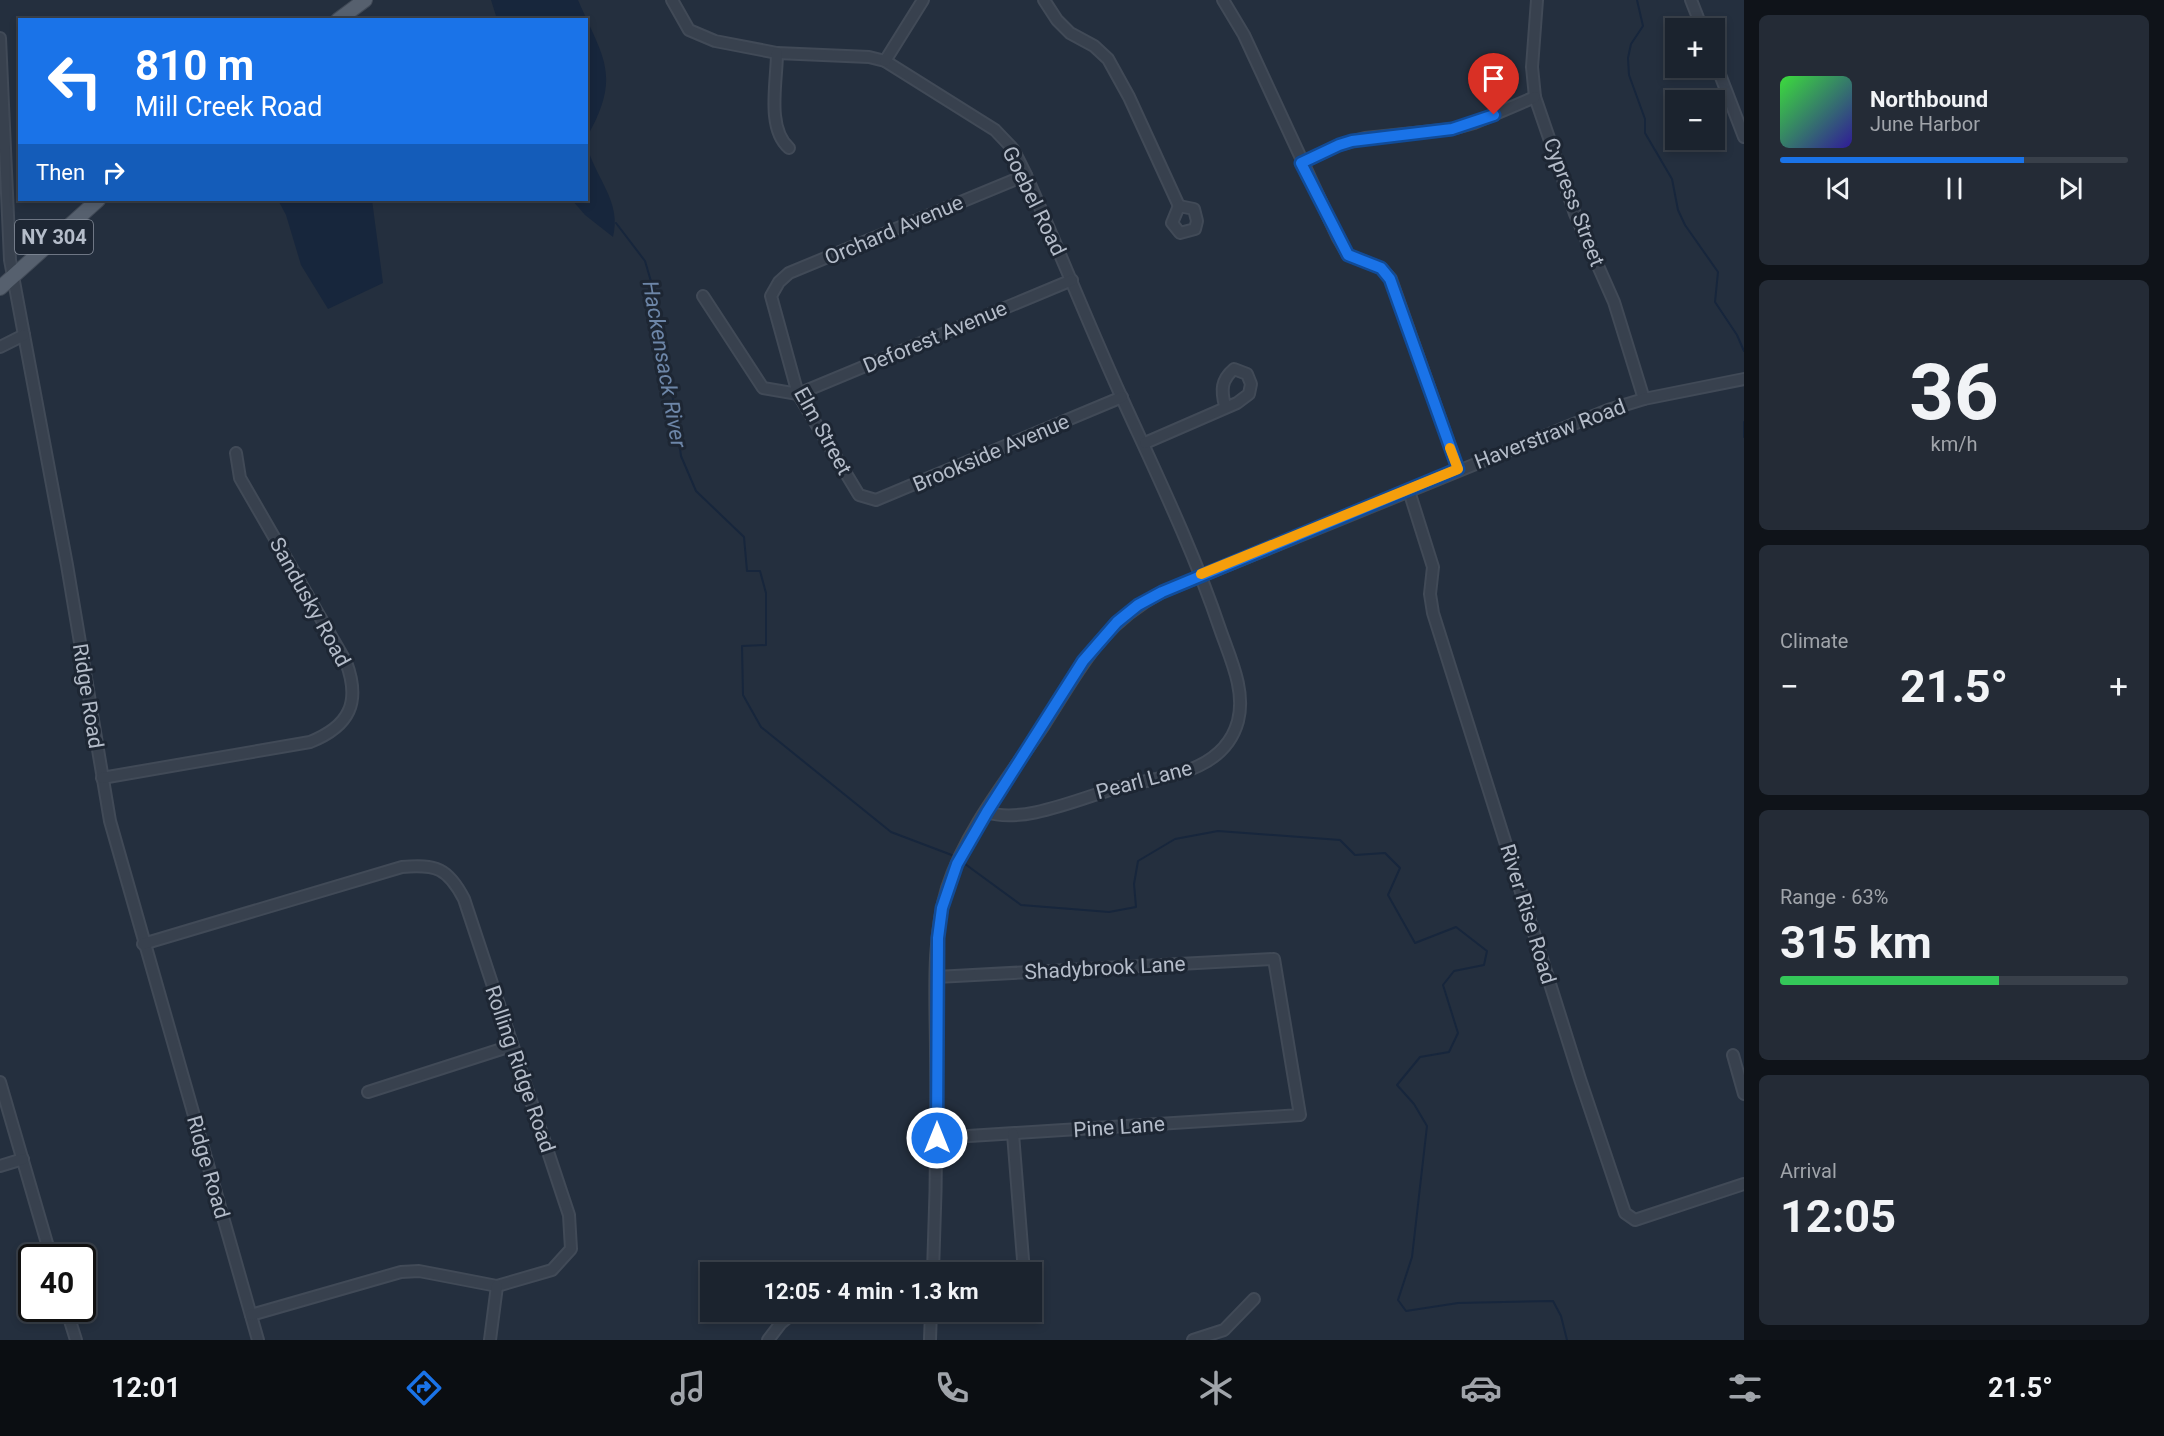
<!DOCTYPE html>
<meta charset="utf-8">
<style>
body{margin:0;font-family:Roboto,sans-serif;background:#242b36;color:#f1f3f6;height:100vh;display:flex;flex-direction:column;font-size:22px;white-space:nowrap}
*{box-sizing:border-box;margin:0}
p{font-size:20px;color:#a0a4aa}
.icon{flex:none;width:33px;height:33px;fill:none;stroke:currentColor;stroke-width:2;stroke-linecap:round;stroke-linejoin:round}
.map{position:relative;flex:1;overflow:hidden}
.side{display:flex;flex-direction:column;gap:15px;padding:15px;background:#0f1319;width:420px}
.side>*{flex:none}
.banner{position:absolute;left:18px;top:18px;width:570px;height:183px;border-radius:0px;box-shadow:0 3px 9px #0003,0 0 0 2px #39404a;background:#1a73e8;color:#fff;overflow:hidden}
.fabs{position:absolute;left:1665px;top:18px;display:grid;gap:12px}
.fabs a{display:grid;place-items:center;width:60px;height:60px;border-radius:0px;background:#1b232e;box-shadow:0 3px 9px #0003,0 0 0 2px #39404a;font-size:30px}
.speed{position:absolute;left:18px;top:1244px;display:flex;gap:12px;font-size:30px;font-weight:700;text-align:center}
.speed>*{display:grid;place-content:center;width:78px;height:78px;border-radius:50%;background:#1b232e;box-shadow:0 3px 9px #0003,0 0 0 2px #39404a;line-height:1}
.speed .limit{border:3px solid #111;border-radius:9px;background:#fff;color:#111}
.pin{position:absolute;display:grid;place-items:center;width:51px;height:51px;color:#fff;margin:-62px -26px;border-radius:50% 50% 50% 0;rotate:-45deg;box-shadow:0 0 6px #0007}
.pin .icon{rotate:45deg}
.me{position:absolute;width:66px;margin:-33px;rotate:0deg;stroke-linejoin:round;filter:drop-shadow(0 0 4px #0008)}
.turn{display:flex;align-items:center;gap:21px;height:126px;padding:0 18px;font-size:27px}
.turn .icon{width:78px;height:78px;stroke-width:2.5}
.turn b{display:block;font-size:42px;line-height:51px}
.then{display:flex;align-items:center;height:57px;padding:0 18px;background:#0003;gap:12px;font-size:22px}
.big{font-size:45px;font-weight:700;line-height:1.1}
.side .card{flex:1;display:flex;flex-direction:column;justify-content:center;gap:9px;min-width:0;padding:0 21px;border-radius:9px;background:#242b36}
.side .dial{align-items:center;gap:0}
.dial b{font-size:78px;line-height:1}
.song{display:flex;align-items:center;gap:18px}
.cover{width:72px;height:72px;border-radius:9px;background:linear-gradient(135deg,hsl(120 70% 55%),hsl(250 70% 35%))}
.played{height:6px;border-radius:3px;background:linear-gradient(90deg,#1a73e8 70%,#39404a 70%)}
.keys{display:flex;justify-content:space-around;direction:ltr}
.heat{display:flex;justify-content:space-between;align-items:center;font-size:33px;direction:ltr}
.charge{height:9px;border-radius:4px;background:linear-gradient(90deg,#34c759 63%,#39404a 0)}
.trip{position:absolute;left:700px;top:1262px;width:342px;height:60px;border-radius:0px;background:#1b232e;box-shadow:0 3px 9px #0003,0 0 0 2px #39404a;font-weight:700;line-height:60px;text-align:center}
.dock{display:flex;height:96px;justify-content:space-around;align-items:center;background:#0b0e12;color:#a0a4aa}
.dock .icon{width:42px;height:42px}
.dock .current{color:#1a73e8}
.dock b{font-size:27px;color:#f1f3f6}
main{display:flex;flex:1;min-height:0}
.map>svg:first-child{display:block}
.water{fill:#17263c}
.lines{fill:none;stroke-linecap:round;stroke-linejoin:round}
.stream{stroke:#17263c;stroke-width:2}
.minor-casing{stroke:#414a57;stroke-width:14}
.major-casing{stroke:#414a57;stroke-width:16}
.minor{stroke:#38414e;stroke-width:10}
.major{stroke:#56606e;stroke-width:14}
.route-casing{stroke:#114b97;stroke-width:15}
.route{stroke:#1a73e8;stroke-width:10}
.slow{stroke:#f59e0b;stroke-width:10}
.labels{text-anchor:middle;stroke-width:6;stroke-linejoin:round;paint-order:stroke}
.shield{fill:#1d2633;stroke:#878f9c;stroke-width:1.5}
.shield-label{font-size:20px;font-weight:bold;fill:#b4bcc9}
.street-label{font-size:21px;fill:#b4bcc9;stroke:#1d2633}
.water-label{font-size:22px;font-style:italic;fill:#6d86a8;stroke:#1d2633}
</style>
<main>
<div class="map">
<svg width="1744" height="1340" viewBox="0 0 1744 1340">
<rect width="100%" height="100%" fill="#242f3e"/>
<g class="water">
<path d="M491 0H578C603 58 622 75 587 137L586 20 497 19Z"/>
<path d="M587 146C596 179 622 202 613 237L585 215 572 200H586Z"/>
<path d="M278 200H372L383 283 328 309 301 265 286 215Z"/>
</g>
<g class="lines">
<g class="stream">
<path d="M1637 0 1643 26 1631 44 1628 58 1629 75 1645 119V133L1672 179 1678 210 1685 225 1718 272 1715 302 1737 335 1744 351"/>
<path d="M616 223 645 261 655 295V327L672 392 681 456 696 491 744 537 747 571H760L766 593V645L742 646 743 695 761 727 891 832 957 857"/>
<path d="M1744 422V437"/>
<path d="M961 861 1021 905 1109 912 1136 907 1134 884 1138 861 1175 839 1218 831 1340 840 1355 855 1385 853 1400 868 1388 895 1415 943 1456 927 1487 951 1484 965 1454 971 1443 985 1458 1033 1449 1052 1420 1057 1397 1085 1414 1104 1427 1126 1412 1257 1398 1300 1406 1311 1458 1303 1553 1301 1561 1316 1567 1340"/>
</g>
<defs>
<g id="minor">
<path d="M672 0 689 30 715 41 777 53 869 57 885 61 995 130 1013 149 1026 175C1058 248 1088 323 1121 396 1156 473 1193 549 1220 629 1230 658 1246 690 1238 721 1225 769 1172 776 1131 784 1091 793 1025 826 987 812"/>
<path d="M1044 0 1057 20 1070 33 1094 46 1108 59 1129 97 1179 206"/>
<path d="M1223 0 1244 35 1338 238 1348 255 1381 268 1391 279 1458 469"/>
<path d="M1537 0 1532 67 1535 97 1575 214 1614 302 1644 399"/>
<path d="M1691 0 1702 28"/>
<path d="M0 38 10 260 67 565 110 821 258 1340"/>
<path d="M777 53C777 81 766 128 789 148"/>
<path d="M1714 59 1744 137"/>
<path d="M885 61 923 0"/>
<path d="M1301 163 1339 145 1365 138 1452 129 1474 123 1535 97"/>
<path d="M1026 175 789 273 779 282 771 296 798 394 859 495 876 500 1122 397"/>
<path d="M1179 206 1194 209 1197 221 1195 229 1180 233 1172 223Z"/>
<path d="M703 296 763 388 798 394 1072 280"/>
<path d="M0 347 24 335"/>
<path d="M1145 443 1237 403 1249 394 1251 384 1247 374 1234 369C1221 380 1221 390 1225 406"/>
<path d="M1409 491 1433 567 1430 594 1433 613 1580 1079 1625 1213 1635 1220 1744 1184"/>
<path d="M102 778 310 742C350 726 361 702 346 662L240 478 236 453"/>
<path d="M143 944 402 867C436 864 448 868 464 899L569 1215 571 1249 552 1270 497 1286 419 1271 401 1272 251 1315"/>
<path d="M936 977 1274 959 1300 1115 937 1138"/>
<path d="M1733 1055 1744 1094"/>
<path d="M0 1082 51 1257"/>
<path d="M368 1092 511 1046"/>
<path d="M1013 1134 1024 1272"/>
<path d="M0 1166 23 1159"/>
<path d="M933 1272C936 1200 937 1127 936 1055 936 1000 931 941 947 888 966 829 1010 776 1044 725 1081 668 1099 626 1162 592L1608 410 1644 399 1744 379"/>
<path d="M66 1308 76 1340"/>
<path d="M490 1340 497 1286"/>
<path d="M768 1340 781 1323 796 1311"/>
<path d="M930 1340 931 1311"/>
<path d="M1193 1340 1224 1330 1254 1299"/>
</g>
<g id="major">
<path d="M338 20 365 0"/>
<path d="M0 288 98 200"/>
</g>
</defs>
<use href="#minor" class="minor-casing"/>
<use href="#major" class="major-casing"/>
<use href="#minor" class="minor"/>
<use href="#major" class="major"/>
</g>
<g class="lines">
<defs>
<path id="route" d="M937 1138 938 938 942 908 957 864 987 812 1083 661 1117 622 1138 605 1162 592 1458 469 1390 279 1381 268 1348 255 1301 163 1339 145 1352 141 1452 129 1494 115"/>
</defs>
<use href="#route" class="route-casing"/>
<use href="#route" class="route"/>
<path class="slow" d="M1201 574 1458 469 1450 448"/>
</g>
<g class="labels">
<rect class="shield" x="15" y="220" width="78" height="34" rx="4.5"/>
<g class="shield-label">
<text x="54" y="244">NY 304</text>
</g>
<g class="street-label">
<text transform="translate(1034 201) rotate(64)" y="7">Goebel Road</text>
<text transform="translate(1574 202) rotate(69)" y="7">Cypress Street</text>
<text transform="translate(894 230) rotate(-23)" y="7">Orchard Avenue</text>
<text transform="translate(935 337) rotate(-23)" y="7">Deforest Avenue</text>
<text transform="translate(823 431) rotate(61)" y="7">Elm Street</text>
<text transform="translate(1550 434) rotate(-21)" y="7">Haverstraw Road</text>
<text transform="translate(991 453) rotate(-23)" y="7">Brookside Avenue</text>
<text transform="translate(310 602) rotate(61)" y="7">Sandusky Road</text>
<text transform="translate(88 696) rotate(81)" y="7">Ridge Road</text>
<text transform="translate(1144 780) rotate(-15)" y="7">Pearl Lane</text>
<text transform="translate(1528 914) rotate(73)" y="7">River Rise Road</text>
<text transform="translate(1105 968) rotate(-3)" y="7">Shadybrook Lane</text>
<text transform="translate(520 1069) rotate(71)" y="7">Rolling Ridge Road</text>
<text transform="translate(1119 1127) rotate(-4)" y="7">Pine Lane</text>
<text transform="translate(208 1167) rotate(74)" y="7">Ridge Road</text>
</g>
<g class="water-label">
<text transform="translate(665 364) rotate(80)" y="8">Hackensack River</text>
</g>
</g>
</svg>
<div class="fabs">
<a>+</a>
<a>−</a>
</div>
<div class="speed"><div class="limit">40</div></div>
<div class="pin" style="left:1494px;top:115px;background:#d93025"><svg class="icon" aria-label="arrive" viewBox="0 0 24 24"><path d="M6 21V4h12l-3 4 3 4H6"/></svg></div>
<svg class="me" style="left:937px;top:1138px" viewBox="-20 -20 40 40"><circle r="17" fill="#1a73e8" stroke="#fff" stroke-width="3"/><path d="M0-11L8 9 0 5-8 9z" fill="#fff"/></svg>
<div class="trip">12:05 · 4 min · 1.3 km</div>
<div class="banner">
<div class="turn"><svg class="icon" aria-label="left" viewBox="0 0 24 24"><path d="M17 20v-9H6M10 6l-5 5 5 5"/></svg><div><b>810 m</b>Mill Creek Road</div></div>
<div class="then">Then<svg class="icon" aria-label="right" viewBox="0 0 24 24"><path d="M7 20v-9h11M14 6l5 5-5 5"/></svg></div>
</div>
</div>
<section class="side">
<div class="card">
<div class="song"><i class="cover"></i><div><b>Northbound</b><p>June Harbor</p></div></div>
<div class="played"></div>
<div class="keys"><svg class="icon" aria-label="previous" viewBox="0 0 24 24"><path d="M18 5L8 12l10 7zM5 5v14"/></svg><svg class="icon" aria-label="pause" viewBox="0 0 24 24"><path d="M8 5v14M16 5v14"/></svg><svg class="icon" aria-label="next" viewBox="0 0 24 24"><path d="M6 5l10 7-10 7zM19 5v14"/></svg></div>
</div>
<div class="card dial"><b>36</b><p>km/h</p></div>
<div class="card"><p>Climate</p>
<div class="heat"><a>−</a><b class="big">21.5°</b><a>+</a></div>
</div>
<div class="card"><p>Range · 63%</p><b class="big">315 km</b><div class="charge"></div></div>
<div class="card"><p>Arrival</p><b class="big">12:05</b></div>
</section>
</main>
<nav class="dock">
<b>12:01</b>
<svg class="icon current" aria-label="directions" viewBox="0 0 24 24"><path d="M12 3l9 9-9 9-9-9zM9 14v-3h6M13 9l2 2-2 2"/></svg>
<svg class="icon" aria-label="music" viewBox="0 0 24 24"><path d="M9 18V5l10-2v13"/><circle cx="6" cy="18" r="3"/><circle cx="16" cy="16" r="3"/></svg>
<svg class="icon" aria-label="phone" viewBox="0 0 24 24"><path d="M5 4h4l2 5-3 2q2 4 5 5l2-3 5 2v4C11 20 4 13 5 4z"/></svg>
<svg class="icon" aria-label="climate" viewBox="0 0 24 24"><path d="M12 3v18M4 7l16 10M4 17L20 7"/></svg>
<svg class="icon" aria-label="car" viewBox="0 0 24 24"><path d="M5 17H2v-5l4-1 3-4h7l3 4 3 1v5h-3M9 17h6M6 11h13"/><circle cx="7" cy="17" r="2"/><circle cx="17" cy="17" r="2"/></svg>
<svg class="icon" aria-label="filters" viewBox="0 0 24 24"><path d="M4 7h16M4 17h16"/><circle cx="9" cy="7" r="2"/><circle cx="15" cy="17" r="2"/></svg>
<b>21.5°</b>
</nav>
